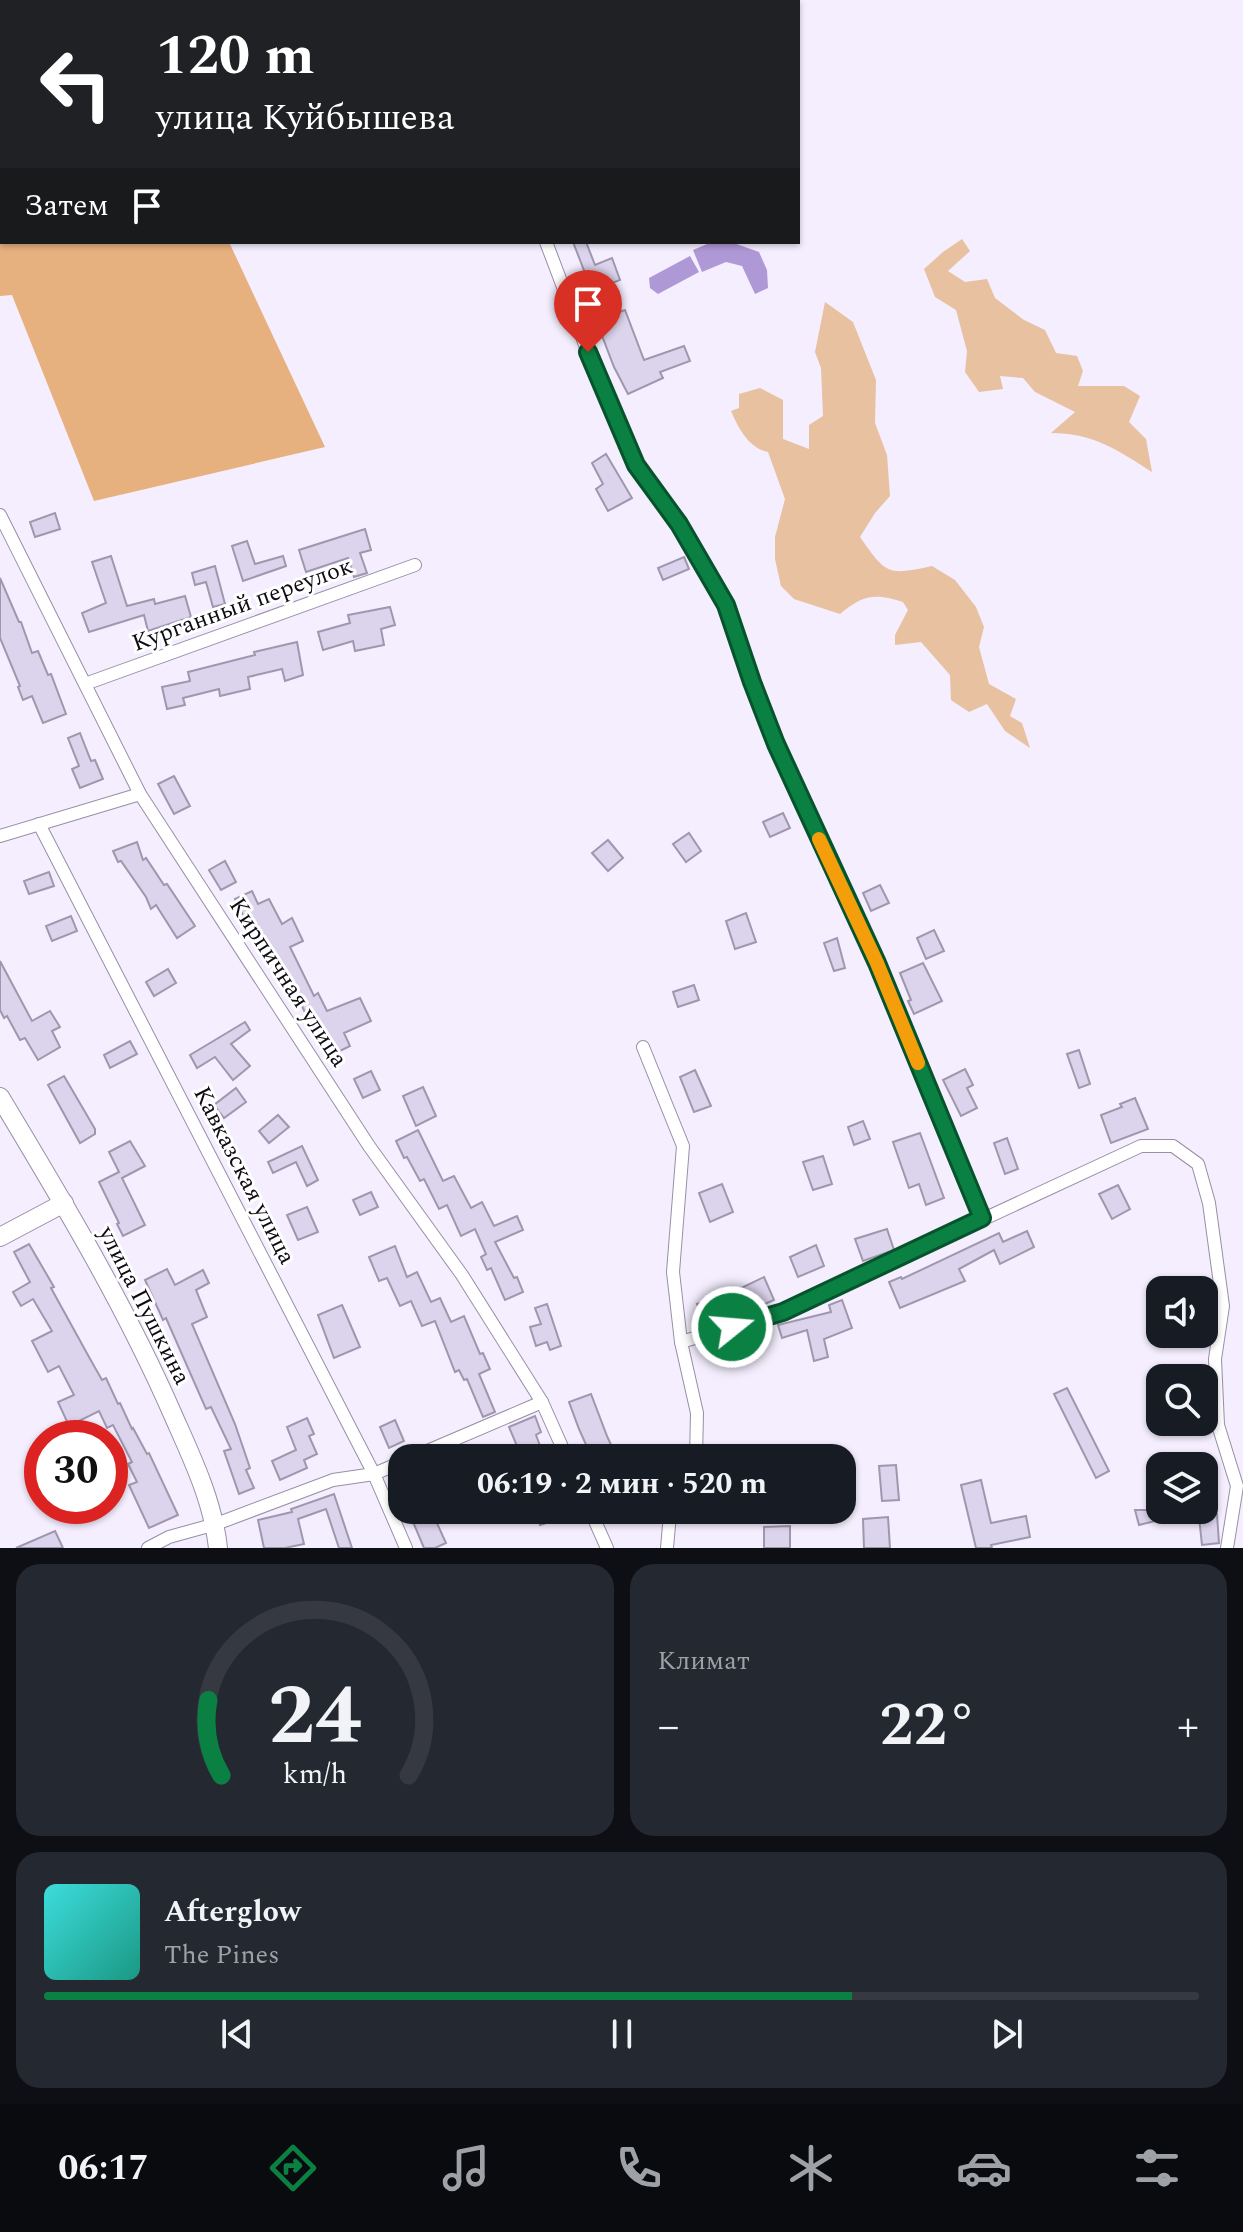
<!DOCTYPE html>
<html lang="ru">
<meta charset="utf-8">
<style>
body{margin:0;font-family:Spectral,serif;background:#242831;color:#f1f3f6;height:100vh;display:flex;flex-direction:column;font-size:30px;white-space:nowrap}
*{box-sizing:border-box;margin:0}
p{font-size:26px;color:#9ea1a6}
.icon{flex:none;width:44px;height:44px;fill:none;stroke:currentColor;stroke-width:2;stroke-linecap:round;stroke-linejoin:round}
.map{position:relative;height:1548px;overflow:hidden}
.sheet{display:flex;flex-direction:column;gap:16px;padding:16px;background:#0d0f14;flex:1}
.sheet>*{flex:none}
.hud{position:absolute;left:0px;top:0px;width:800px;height:244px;box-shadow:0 2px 6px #0004;background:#202124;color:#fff;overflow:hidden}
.fabs{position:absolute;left:1146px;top:1276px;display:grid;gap:16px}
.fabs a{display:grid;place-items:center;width:72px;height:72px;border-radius:16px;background:#171b24;box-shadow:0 2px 6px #0004;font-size:40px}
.speed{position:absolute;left:24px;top:1420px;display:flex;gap:16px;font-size:40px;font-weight:700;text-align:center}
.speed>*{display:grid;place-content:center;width:104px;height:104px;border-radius:50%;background:#171b24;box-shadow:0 2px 6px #0004;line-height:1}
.speed .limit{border:12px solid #d22;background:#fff;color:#111}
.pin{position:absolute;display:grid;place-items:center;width:68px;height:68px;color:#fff;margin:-82px -34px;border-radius:50% 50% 50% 0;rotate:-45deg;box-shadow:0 0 8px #0007}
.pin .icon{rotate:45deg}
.me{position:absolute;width:88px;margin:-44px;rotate:73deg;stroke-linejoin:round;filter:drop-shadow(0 0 6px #0008)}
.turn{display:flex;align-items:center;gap:28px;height:168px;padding:0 24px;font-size:36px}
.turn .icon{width:104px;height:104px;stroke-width:2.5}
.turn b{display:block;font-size:56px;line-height:68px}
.then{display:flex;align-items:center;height:76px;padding:0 24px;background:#0003;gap:16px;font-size:30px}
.big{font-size:60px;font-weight:700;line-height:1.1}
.sheet .card{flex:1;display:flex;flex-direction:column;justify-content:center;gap:12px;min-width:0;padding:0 28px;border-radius:24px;background:#242831}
.sheet .dial{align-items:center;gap:0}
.dial svg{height:208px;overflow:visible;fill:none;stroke:#363941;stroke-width:7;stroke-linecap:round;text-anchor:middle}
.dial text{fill:#f1f3f6;stroke:none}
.song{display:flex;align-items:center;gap:24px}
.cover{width:96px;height:96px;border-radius:12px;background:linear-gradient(135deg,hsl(180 70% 55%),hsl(170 70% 35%))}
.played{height:8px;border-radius:4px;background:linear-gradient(90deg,#0b8043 70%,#363941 70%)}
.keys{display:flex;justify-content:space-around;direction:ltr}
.heat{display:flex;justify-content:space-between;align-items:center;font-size:44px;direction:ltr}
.sheet .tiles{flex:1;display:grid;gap:16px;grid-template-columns:1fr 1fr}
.card:last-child{grid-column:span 2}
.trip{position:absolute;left:388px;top:1444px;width:468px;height:80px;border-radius:24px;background:#171b24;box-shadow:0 2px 6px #0004;font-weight:700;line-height:80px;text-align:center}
.menu{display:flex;height:128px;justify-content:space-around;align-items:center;background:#090b0e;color:#9ea1a6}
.menu .icon{width:56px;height:56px}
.menu .current{color:#0b8043}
.menu b{font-size:36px;color:#f1f3f6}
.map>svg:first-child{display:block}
.green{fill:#e7c1a0}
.forest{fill:#e7b07f}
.water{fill:#af98d6}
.building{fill:#dcd4ec;stroke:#9f97ae;stroke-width:2}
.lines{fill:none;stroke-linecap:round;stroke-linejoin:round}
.street-casing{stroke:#978fa6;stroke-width:14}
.secondary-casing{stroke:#978fa6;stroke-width:20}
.street{stroke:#fff;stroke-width:12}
.secondary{stroke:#fff;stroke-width:18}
.route-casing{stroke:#07532c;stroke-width:20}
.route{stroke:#0b8043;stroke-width:14}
.slow{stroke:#f59e0b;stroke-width:14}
.labels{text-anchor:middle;stroke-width:6;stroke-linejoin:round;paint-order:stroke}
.street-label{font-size:24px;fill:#0e0b13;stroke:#fff}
</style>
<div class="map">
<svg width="1243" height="1548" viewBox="0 0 1243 1548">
<rect width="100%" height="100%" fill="#f4eefe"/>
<g class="green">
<path d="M962 239 970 251 948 271 965 282 987 279 995 298 1024 320 1045 330 1056 353 1077 356 1083 371 1078 386H1124L1140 396 1129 422 1146 439 1152 472C1118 450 1093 433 1051 433L1075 412 1035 392 1023 378 1000 376 1003 389 979 392 965 372 967 351 956 310 935 297 924 269 943 252Z"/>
<path d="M825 302 853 322 876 380 875 423 887 455 890 496 875 513 860 537C886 574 887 576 932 566L955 580 976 607 984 627 979 647 989 684 1016 699 1010 716 1022 723 1030 748 1005 731 987 704 969 712 951 700 950 675 921 642 895 645V635L908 610 903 602C874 593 863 595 840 614L794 599 781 586 775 559V537L785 499 768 452C748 448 738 427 731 411L739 408V394L760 388 783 400V439L809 449V425L823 416 821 368 815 352Z"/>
</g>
<path class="forest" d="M0 0H117L118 2H2V242H229L325 447 94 501 12 295 0 296Z"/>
<g class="water">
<path d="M712 242H731L759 252 767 270 768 288 755 294 742 266 726 262 702 272 693 250Z"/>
<path d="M690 256 699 272 658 294 650 288 649 278Z"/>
</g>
<g class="building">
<path d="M573 242H586L595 265 612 258 620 280 592 291Z"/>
<path d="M625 310 644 360 684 346 690 361 660 372 663 378 628 394 614 367 596 320Z"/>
<path d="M606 454 632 498 608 511 596 489 603 484 592 463Z"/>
<path d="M55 513 60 529 35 537 30 522Z"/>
<path d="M365 529 371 550 360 553 367 573 354 577 348 558 306 572 299 550Z"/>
<path d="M247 541 255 564 283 556 286 566 243 581 232 546Z"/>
<path d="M111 556 127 606 154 599 155 604 185 596 191 617 148 631 144 615 89 632 82 613 106 603 92 562Z"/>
<path d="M684 557 689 569 663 580 658 568Z"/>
<path d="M215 566 225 604 213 607 206 582 195 585 192 573Z"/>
<path d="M0 578 19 622H21L32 653 38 651 48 675 51 674 66 714 43 723 32 696 23 700 18 687 20 686 0 638Z"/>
<path d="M390 607 395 625 381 629 384 645 355 651 353 641 323 650 318 632 350 623 348 615Z"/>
<path d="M297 642 303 675 285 681 282 669 248 677 250 689 220 696 219 689 183 698 185 705 167 709 162 687 190 681 188 672 255 655 254 652Z"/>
<path d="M80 733 91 761 95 760 103 779 80 788 72 769 79 766 68 738Z"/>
<path d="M174 776 190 806 174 814 158 784Z"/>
<path d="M783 813 790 828 770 837 763 822Z"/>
<path d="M689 833 701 851 686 862 673 844Z"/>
<path d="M608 840 623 858 608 871 592 853Z"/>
<path d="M137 842 143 860 146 858 164 885 167 884 195 926 177 938 156 905 151 909 146 897 121 861 118 862 113 851Z"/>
<path d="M225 861 236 882 221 890 209 870Z"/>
<path d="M49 872 54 886 29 894 24 881Z"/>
<path d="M880 885 889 903 871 911 863 893Z"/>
<path d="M252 891 258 904 269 899 282 924 292 918 303 941 290 947 314 996 318 993 327 1011 360 998 371 1021 344 1033 350 1046 336 1053 333 1046 327 1049 312 1015 307 1017 292 984 284 988 271 959 266 962 235 899Z"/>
<path d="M746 913 756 942 735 949 726 921Z"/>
<path d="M71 916 77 931 52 941 46 926Z"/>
<path d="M934 930 944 951 926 959 917 938Z"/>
<path d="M837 938 845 968 834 971 824 943Z"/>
<path d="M0 961 32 1021 50 1011 60 1027 52 1031 60 1047 38 1060 25 1038 20 1040 7 1016 4 1018 0 1010Z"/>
<path d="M923 963 942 1001 914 1014 908 1001 911 1000 900 973Z"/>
<path d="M168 969 176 983 154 996 146 982Z"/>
<path d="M694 985 699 1000 678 1007 673 992Z"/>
<path d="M245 1022 250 1030 231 1044 250 1066 233 1080 215 1057 197 1068 190 1055Z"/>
<path d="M130 1041 137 1054 110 1068 104 1055Z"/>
<path d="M1079 1050 1090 1084 1079 1088 1067 1054Z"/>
<path d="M965 1069 973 1085 967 1088 977 1108 961 1116 943 1080Z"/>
<path d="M695 1070 711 1106 694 1112 680 1077Z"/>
<path d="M371 1071 380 1090 363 1098 354 1079Z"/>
<path d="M64 1076 95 1129V1134L80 1143 48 1085Z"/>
<path d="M423 1087 436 1116 416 1126 403 1096Z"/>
<path d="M236 1088 246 1102 224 1118 214 1105Z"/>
<path d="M1135 1098 1148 1129 1111 1143 1101 1115 1122 1107 1120 1104Z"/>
<path d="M278 1115 289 1127 269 1143 259 1131Z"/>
<path d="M863 1121 870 1139 854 1145 848 1127Z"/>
<path d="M418 1130 443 1181 454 1176 471 1208 482 1202 494 1226 517 1216 523 1230 495 1242 514 1278 517 1277 523 1292 505 1300 491 1268 487 1270 481 1257 486 1254 475 1229 461 1236 447 1205 439 1209 424 1179 420 1181 407 1157 404 1158 396 1141Z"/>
<path d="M920 1133 944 1198 926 1205 919 1184 909 1188 893 1142Z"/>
<path d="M1007 1138 1018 1169 1005 1174 994 1143Z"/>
<path d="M130 1141 145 1166 122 1178 145 1225 123 1236 117 1224 119 1223 99 1182 119 1172 109 1152Z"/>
<path d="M302 1146 318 1180 307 1186 296 1162 273 1173 268 1162Z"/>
<path d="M823 1156 832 1184 813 1190 803 1162Z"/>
<path d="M722 1184 733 1212 710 1222 699 1193Z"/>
<path d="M1118 1185 1130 1209 1112 1219 1099 1194Z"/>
<path d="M371 1192 378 1207 360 1215 353 1200Z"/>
<path d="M307 1207 318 1232 298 1240 287 1215Z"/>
<path d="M887 1229 894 1250 863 1261 855 1239Z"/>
<path d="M1027 1231 1034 1247 1000 1264 994 1250 959 1269 965 1281 900 1308 889 1282 901 1277 902 1279 999 1233 1003 1242Z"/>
<path d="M29 1244 54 1287 51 1288 89 1357 102 1380 106 1378 118 1404 120 1403 132 1429 133 1428 147 1454 149 1453 178 1515 149 1528 129 1485 137 1482 128 1464 132 1462 113 1425 107 1428 99 1411 69 1426 58 1402 74 1395 59 1366 48 1372 32 1341 52 1331 33 1299 21 1306 13 1292 30 1282 14 1252Z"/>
<path d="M816 1245 824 1266 798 1277 790 1257Z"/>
<path d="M395 1246 407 1277 417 1272 431 1302 440 1298 451 1322 464 1316 480 1354 483 1353 490 1369 479 1374 495 1412 483 1417 467 1379 464 1380 459 1370 455 1372 435 1321 422 1326 411 1301 400 1306 387 1278 379 1281 369 1257Z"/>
<path d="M167 1269 175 1285 203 1270 209 1283 196 1290 207 1317 192 1324 235 1424 250 1468 246 1470 254 1488 239 1494 224 1451 231 1449 211 1407 206 1409 166 1318 163 1320 145 1280Z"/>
<path d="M764 1277 774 1300 739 1315 705 1326 697 1304 731 1293Z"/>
<path d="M842 1300 852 1328 824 1339 828 1357 814 1361 807 1330 782 1338 778 1325 831 1312 829 1305Z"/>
<path d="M547 1304 561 1346 550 1350 547 1342 536 1346 530 1327 541 1324 535 1308Z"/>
<path d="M342 1305 360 1347 334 1358 318 1315Z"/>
<path d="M1067 1388 1109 1471 1096 1478 1054 1394Z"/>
<path d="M591 1394 607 1436 617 1458H592L579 1429 569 1402Z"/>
<path d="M535 1416 541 1432 536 1435 543 1454 532 1458H522L509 1427Z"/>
<path d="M307 1418 314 1434 309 1436 317 1454 304 1460 307 1468 280 1480 272 1461 296 1450 287 1427Z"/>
<path d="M395 1420 404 1441 389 1448 380 1427Z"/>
<path d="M896 1465 899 1500 882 1501 879 1466Z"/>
<path d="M981 1480 991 1523 1026 1516 1030 1537 991 1545 992 1548H976L961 1485Z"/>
<path d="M334 1494 352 1548H339L326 1509 298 1519 304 1544 285 1548H264L258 1520 292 1512 291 1509Z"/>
<path d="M408 1510H431L446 1543 435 1548H424Z"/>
<path d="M535 1510H578V1513L540 1525Z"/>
<path d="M1135 1510H1180V1515L1139 1525Z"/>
<path d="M1217 1514 1219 1543 1202 1545 1199 1517Z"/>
<path d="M888 1517 890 1548H864L863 1519Z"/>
<path d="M790 1526V1548H764V1527Z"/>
<path d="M55 1531 63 1548H16Z"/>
</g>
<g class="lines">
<defs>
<g id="street">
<path d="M450 0 451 2"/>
<path d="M546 242 598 379 636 465 679 524 726 605 752 682 776 744 877 963 982 1218"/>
<path d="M0 515 140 794 369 1146 462 1275 542 1402 567 1458"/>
<path d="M85 684 415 565"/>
<path d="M39 824 374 1474 406 1548"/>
<path d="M0 836 140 794"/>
<path d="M643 1047 683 1146 673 1272 681 1342 697 1413 696 1458"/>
<path d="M681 1342 783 1312 1141 1146H1173L1198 1164 1209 1203 1223 1306 1215 1359 1218 1425 1237 1486 1227 1548"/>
<path d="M411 1458 542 1402"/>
<path d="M590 1510 607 1548"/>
<path d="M148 1548 169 1537 216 1524 333 1480 374 1474 402 1462"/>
<path d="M667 1548 670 1514 674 1510"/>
</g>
<g id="secondary">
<path d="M0 1097C62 1200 125 1305 173 1415 192 1458 213 1501 218 1548"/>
<path d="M0 1237 64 1203"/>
</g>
</defs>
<use href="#street" class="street-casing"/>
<use href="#secondary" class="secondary-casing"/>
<use href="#street" class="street"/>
<use href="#secondary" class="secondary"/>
</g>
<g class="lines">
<defs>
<path id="route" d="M588 352 636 465 679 524 726 605 752 682 776 744 877 963 982 1218 783 1312 732 1327"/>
</defs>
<use href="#route" class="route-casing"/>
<use href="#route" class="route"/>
<path class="slow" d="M819 839 877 963 918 1063"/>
</g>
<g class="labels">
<g class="street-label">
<text transform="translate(242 604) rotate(-20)" y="8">Курганный переулок</text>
<text transform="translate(289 982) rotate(57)" y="8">Кирпичная улица</text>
<text transform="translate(245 1175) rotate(63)" y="8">Кавказская улица</text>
<text transform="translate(145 1305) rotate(63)" y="8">улица Пушкина</text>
</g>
</g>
</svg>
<div class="fabs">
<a><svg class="icon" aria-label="sound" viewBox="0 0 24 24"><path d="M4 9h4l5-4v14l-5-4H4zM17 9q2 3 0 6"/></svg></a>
<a><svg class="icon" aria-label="search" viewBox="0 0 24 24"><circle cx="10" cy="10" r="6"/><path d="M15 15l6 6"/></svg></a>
<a><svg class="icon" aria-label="layers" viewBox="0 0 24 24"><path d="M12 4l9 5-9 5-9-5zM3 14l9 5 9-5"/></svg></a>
</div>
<div class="speed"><div class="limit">30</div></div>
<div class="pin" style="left:588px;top:352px;background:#d93025"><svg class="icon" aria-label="arrive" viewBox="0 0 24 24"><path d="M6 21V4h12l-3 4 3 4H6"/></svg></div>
<svg class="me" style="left:732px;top:1327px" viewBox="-20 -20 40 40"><circle r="17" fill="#0b8043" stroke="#fff" stroke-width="3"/><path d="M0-11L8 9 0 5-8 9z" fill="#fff"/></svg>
<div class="trip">06:19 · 2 мин · 520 m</div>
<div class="hud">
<div class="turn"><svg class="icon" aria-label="left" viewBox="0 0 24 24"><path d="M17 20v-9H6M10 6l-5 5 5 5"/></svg><div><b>120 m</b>улица Куйбышева</div></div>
<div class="then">Затем<svg class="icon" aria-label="arrive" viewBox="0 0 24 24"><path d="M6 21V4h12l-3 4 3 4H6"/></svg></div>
</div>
</div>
<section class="sheet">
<div class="tiles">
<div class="card dial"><svg viewBox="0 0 100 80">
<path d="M14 69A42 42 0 1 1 86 69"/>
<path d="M14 69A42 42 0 0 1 9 40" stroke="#0b8043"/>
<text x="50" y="56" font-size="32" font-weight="700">24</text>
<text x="50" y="72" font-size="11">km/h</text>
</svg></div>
<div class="card"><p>Климат</p>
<div class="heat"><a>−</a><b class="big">22°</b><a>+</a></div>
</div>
<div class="card">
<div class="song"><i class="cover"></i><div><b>Afterglow</b><p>The Pines</p></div></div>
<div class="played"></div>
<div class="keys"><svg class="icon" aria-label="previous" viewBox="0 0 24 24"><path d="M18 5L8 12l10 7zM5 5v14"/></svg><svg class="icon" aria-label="pause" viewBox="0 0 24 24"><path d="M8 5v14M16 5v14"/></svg><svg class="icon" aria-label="next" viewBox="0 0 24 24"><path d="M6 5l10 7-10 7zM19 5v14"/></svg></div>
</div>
</div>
</section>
<nav class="menu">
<b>06:17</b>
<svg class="icon current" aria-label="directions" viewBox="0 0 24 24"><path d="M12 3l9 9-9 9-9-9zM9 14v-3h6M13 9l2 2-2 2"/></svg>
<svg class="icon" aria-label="music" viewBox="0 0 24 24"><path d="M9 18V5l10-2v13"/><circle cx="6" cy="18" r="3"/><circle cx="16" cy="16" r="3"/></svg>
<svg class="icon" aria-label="phone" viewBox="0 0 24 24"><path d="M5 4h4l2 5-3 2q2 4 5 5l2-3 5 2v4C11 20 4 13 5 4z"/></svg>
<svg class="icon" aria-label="climate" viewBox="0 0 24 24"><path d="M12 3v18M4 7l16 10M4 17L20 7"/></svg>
<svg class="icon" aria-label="car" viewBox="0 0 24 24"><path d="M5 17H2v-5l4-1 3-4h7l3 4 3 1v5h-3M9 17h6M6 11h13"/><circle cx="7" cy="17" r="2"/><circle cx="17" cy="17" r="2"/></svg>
<svg class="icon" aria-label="filters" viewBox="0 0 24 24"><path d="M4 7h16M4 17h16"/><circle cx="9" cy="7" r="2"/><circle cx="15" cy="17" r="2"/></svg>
</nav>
